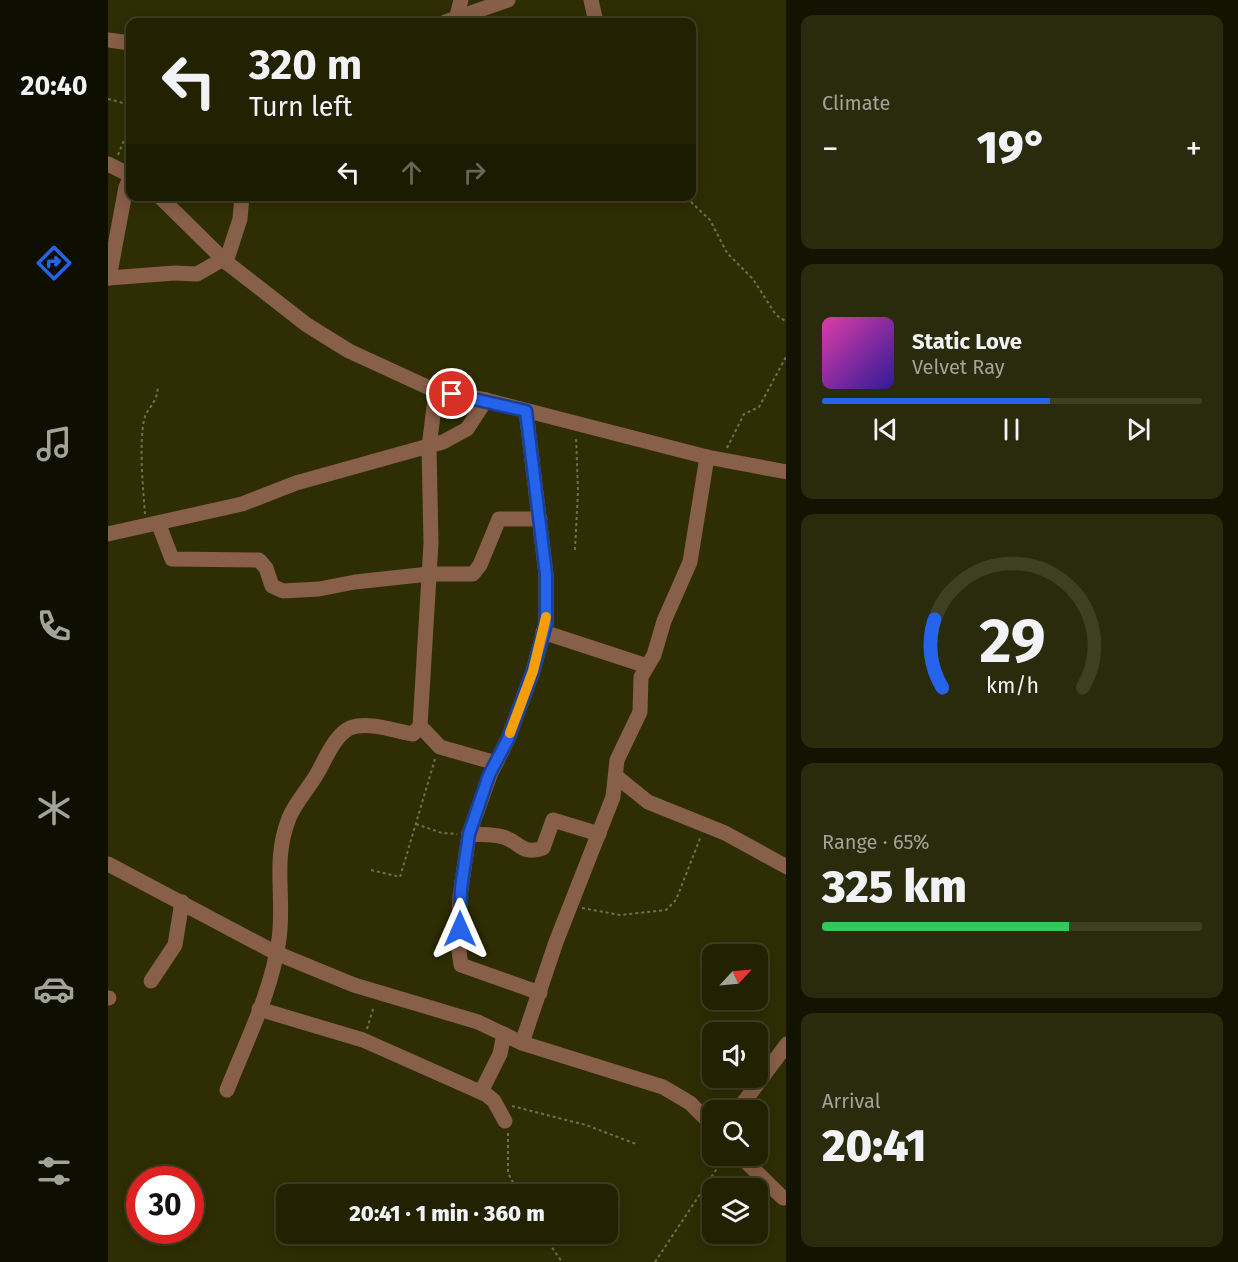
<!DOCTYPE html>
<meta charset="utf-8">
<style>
body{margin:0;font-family:"Fira Sans",sans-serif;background:#2a2a0c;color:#f1f3f6;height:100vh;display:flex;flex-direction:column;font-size:22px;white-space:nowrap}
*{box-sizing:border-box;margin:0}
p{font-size:20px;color:#a2a499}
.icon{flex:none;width:33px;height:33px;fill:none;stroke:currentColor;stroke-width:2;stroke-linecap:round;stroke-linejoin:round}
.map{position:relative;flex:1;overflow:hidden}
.side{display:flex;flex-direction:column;gap:15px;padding:15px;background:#131301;width:452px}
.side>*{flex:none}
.banner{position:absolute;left:18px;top:18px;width:570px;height:183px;border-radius:12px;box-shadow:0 3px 15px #0003,0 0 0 2px #3f3f24;background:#222202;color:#f1f3f6;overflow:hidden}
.needle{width:39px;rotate:64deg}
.controls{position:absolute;left:594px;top:944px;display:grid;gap:12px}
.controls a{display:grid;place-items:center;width:66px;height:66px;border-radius:12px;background:#222202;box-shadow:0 3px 15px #0003,0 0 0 2px #3f3f24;font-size:30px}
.speed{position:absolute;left:18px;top:1166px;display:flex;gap:12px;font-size:30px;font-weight:700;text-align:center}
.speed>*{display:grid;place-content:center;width:78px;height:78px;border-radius:50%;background:#222202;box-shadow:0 3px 15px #0003,0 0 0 2px #3f3f24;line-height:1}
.speed .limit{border:9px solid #d22;background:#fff;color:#111}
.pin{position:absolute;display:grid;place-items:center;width:51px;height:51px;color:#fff;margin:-26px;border:3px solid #fff;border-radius:50%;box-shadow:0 2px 6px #0007}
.me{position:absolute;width:66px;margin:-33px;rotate:0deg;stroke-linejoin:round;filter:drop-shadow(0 0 4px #0008)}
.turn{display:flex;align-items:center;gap:21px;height:126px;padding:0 24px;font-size:27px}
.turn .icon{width:78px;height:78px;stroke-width:2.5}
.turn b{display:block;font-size:42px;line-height:51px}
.lanes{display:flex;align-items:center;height:57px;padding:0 24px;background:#0003;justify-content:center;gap:30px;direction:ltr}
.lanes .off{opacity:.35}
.big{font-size:45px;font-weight:800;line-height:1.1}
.side .card{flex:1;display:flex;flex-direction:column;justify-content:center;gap:9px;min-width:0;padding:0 21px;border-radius:12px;background:#2a2a0c}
.side .dial{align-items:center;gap:0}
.dial svg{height:156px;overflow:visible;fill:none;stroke:#3f3f24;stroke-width:7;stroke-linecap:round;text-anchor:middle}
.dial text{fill:#f1f3f6;stroke:none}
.song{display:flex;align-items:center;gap:18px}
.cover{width:72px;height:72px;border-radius:9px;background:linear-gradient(135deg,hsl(320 70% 55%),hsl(250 70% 35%))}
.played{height:6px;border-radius:3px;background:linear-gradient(90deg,#2563eb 60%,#3f3f24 60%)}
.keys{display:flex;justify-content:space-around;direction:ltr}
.heat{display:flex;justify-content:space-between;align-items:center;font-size:33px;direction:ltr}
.charge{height:9px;border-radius:4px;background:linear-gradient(90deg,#34c759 65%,#3f3f24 0)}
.trip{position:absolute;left:168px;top:1184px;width:342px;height:60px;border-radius:12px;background:#222202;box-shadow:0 3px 15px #0003,0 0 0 2px #3f3f24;font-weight:800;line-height:60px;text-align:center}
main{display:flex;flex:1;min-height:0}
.tabs{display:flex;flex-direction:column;width:108px;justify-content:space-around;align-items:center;background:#0e0e01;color:#a2a499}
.tabs .icon{width:42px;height:42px}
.tabs .current{color:#2563eb}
.tabs b{font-size:27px;color:#f1f3f6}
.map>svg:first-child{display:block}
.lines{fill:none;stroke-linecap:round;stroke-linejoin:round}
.path{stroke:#71704d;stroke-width:2;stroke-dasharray:3 3;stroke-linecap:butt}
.minor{stroke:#885f48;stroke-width:15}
.route-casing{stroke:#184099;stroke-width:15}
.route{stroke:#2563eb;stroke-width:10}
.slow{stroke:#f59e0b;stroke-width:10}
</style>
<main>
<nav class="tabs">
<b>20:40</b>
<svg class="icon current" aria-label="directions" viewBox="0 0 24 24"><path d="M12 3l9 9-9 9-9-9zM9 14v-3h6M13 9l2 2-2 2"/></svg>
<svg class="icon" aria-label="music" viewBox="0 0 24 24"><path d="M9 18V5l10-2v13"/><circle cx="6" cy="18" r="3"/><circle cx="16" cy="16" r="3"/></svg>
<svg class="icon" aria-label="phone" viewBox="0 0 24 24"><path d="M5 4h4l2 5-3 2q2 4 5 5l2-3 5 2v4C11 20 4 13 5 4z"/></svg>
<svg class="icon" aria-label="climate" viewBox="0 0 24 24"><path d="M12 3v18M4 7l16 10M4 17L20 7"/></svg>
<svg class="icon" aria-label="car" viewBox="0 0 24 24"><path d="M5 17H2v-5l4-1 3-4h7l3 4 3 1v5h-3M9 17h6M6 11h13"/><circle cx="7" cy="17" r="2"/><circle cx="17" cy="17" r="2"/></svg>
<svg class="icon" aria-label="filters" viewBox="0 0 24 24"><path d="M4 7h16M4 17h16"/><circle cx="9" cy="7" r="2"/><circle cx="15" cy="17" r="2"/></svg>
</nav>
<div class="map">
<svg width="679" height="1262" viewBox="0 0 679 1262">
<rect width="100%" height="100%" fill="#2e2d03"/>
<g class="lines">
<g class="path">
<path d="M0 99 22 105"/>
<path d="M10 155 22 126"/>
<path d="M581 196 584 203 602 220 619 253 645 279 668 315 679 322"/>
<path d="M619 448 636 414 651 407 679 355"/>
<path d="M37 514C35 489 31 444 36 420 39 407 49 405 50 386"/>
<path d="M467 550 470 491 468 436"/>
<path d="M308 824 334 833 349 834"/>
<path d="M263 870 292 877 327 759"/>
<path d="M474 908 512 915 558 910 568 900 593 836"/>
<path d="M259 1029 266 1006"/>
<path d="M404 1106 478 1125 528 1144"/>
<path d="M400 1133V1173L411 1194"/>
<path d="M434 1233 454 1262"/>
<path d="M547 1262 618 1155"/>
</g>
<g class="minor">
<path d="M483 0 488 22"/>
<path d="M348 20 353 0"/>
<path d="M337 22 400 0"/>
<path d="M0 40 22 43"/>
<path d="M0 164 22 175"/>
<path d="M51 196 118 262 199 325 241 351 328 391 378 400 599 457 679 472"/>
<path d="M118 262 132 219 134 196"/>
<path d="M0 278 67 273 89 274 115 259"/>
<path d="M1 278 18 187 22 178"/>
<path d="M418 411 438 574V624L425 671 400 739 382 775 361 834 352 896 350 945 353 965 432 993"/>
<path d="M51 525 64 559 151 560 158 568 164 586 175 591 211 589 247 582 321 574H365L372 565 391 519H432"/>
<path d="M0 534 134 504 188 483 335 442 359 429 378 400"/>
<path d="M435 632 539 666"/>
<path d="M312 726 332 747 388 763"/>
<path d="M509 777 540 802 617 833 679 867"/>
<path d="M361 834C372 835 385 834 395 837 411 841 414 856 435 848L445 820 491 834"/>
<path d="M0 864 168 953 246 985 370 1022 414 1043 555 1087 582 1103 604 1125"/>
<path d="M43 981 67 945 74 902"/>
<path d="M0 998H1"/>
<path d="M151 1009 255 1040 379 1095 386 1101 397 1121"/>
<path d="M414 1043 448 942 505 797 509 760 532 712 533 677 546 655 556 621 582 562 599 457"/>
<path d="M119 1090C138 1042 164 991 171 939 177 897 164 861 181 818 188 801 202 787 210 772 218 758 227 735 242 728 260 721 287 731 305 734L312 726 323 543 321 447 328 391"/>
<path d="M373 1092 392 1054 396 1034"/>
<path d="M630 1110 679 1044"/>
<path d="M631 1155 675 1198"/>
</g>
</g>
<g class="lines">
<defs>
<path id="route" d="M344 394 418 411 438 574V624L425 671 400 739 381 775 361 834 353 888 352 929"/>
</defs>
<use href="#route" class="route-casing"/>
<use href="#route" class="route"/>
<path class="slow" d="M402 733 425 671 438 617"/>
</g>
</svg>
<div class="controls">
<a><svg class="needle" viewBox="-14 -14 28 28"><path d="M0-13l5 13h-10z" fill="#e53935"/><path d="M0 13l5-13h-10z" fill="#a2a499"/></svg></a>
<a><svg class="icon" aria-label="sound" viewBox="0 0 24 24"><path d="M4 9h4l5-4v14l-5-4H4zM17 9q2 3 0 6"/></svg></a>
<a><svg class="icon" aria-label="search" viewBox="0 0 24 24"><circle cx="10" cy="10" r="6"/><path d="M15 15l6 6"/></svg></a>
<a><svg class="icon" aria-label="layers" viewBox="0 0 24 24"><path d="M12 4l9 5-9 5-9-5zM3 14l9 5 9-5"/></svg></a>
</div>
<div class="speed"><div class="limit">30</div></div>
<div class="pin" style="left:344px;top:394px;background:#d93025"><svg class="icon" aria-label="arrive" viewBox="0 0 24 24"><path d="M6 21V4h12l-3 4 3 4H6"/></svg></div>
<svg class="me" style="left:352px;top:929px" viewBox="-20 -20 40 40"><path d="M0-17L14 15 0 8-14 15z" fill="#2563eb" stroke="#fff" stroke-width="4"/></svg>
<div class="trip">20:41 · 1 min · 360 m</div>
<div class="banner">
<div class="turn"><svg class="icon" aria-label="left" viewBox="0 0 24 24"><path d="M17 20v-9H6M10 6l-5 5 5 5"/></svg><div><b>320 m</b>Turn left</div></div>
<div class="lanes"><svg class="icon" aria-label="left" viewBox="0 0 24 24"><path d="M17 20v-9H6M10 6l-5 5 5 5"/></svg><svg class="icon off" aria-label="ahead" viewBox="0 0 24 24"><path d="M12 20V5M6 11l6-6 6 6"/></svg><svg class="icon off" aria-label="right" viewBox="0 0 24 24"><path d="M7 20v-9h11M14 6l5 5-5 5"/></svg></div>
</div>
</div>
<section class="side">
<div class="card"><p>Climate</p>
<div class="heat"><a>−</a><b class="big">19°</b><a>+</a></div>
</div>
<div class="card">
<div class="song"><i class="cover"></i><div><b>Static Love</b><p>Velvet Ray</p></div></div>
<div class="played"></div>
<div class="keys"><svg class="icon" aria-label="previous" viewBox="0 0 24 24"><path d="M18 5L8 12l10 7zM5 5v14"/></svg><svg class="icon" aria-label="pause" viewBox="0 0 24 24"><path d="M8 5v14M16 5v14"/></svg><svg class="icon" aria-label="next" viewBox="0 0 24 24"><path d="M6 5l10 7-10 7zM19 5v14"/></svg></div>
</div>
<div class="card dial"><svg viewBox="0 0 100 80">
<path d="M14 69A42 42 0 1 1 86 69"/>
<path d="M14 69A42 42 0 0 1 10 34" stroke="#2563eb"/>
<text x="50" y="56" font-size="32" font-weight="700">29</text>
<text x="50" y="72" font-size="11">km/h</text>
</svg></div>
<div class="card"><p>Range · 65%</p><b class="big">325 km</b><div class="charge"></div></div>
<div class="card"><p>Arrival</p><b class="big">20:41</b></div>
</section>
</main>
